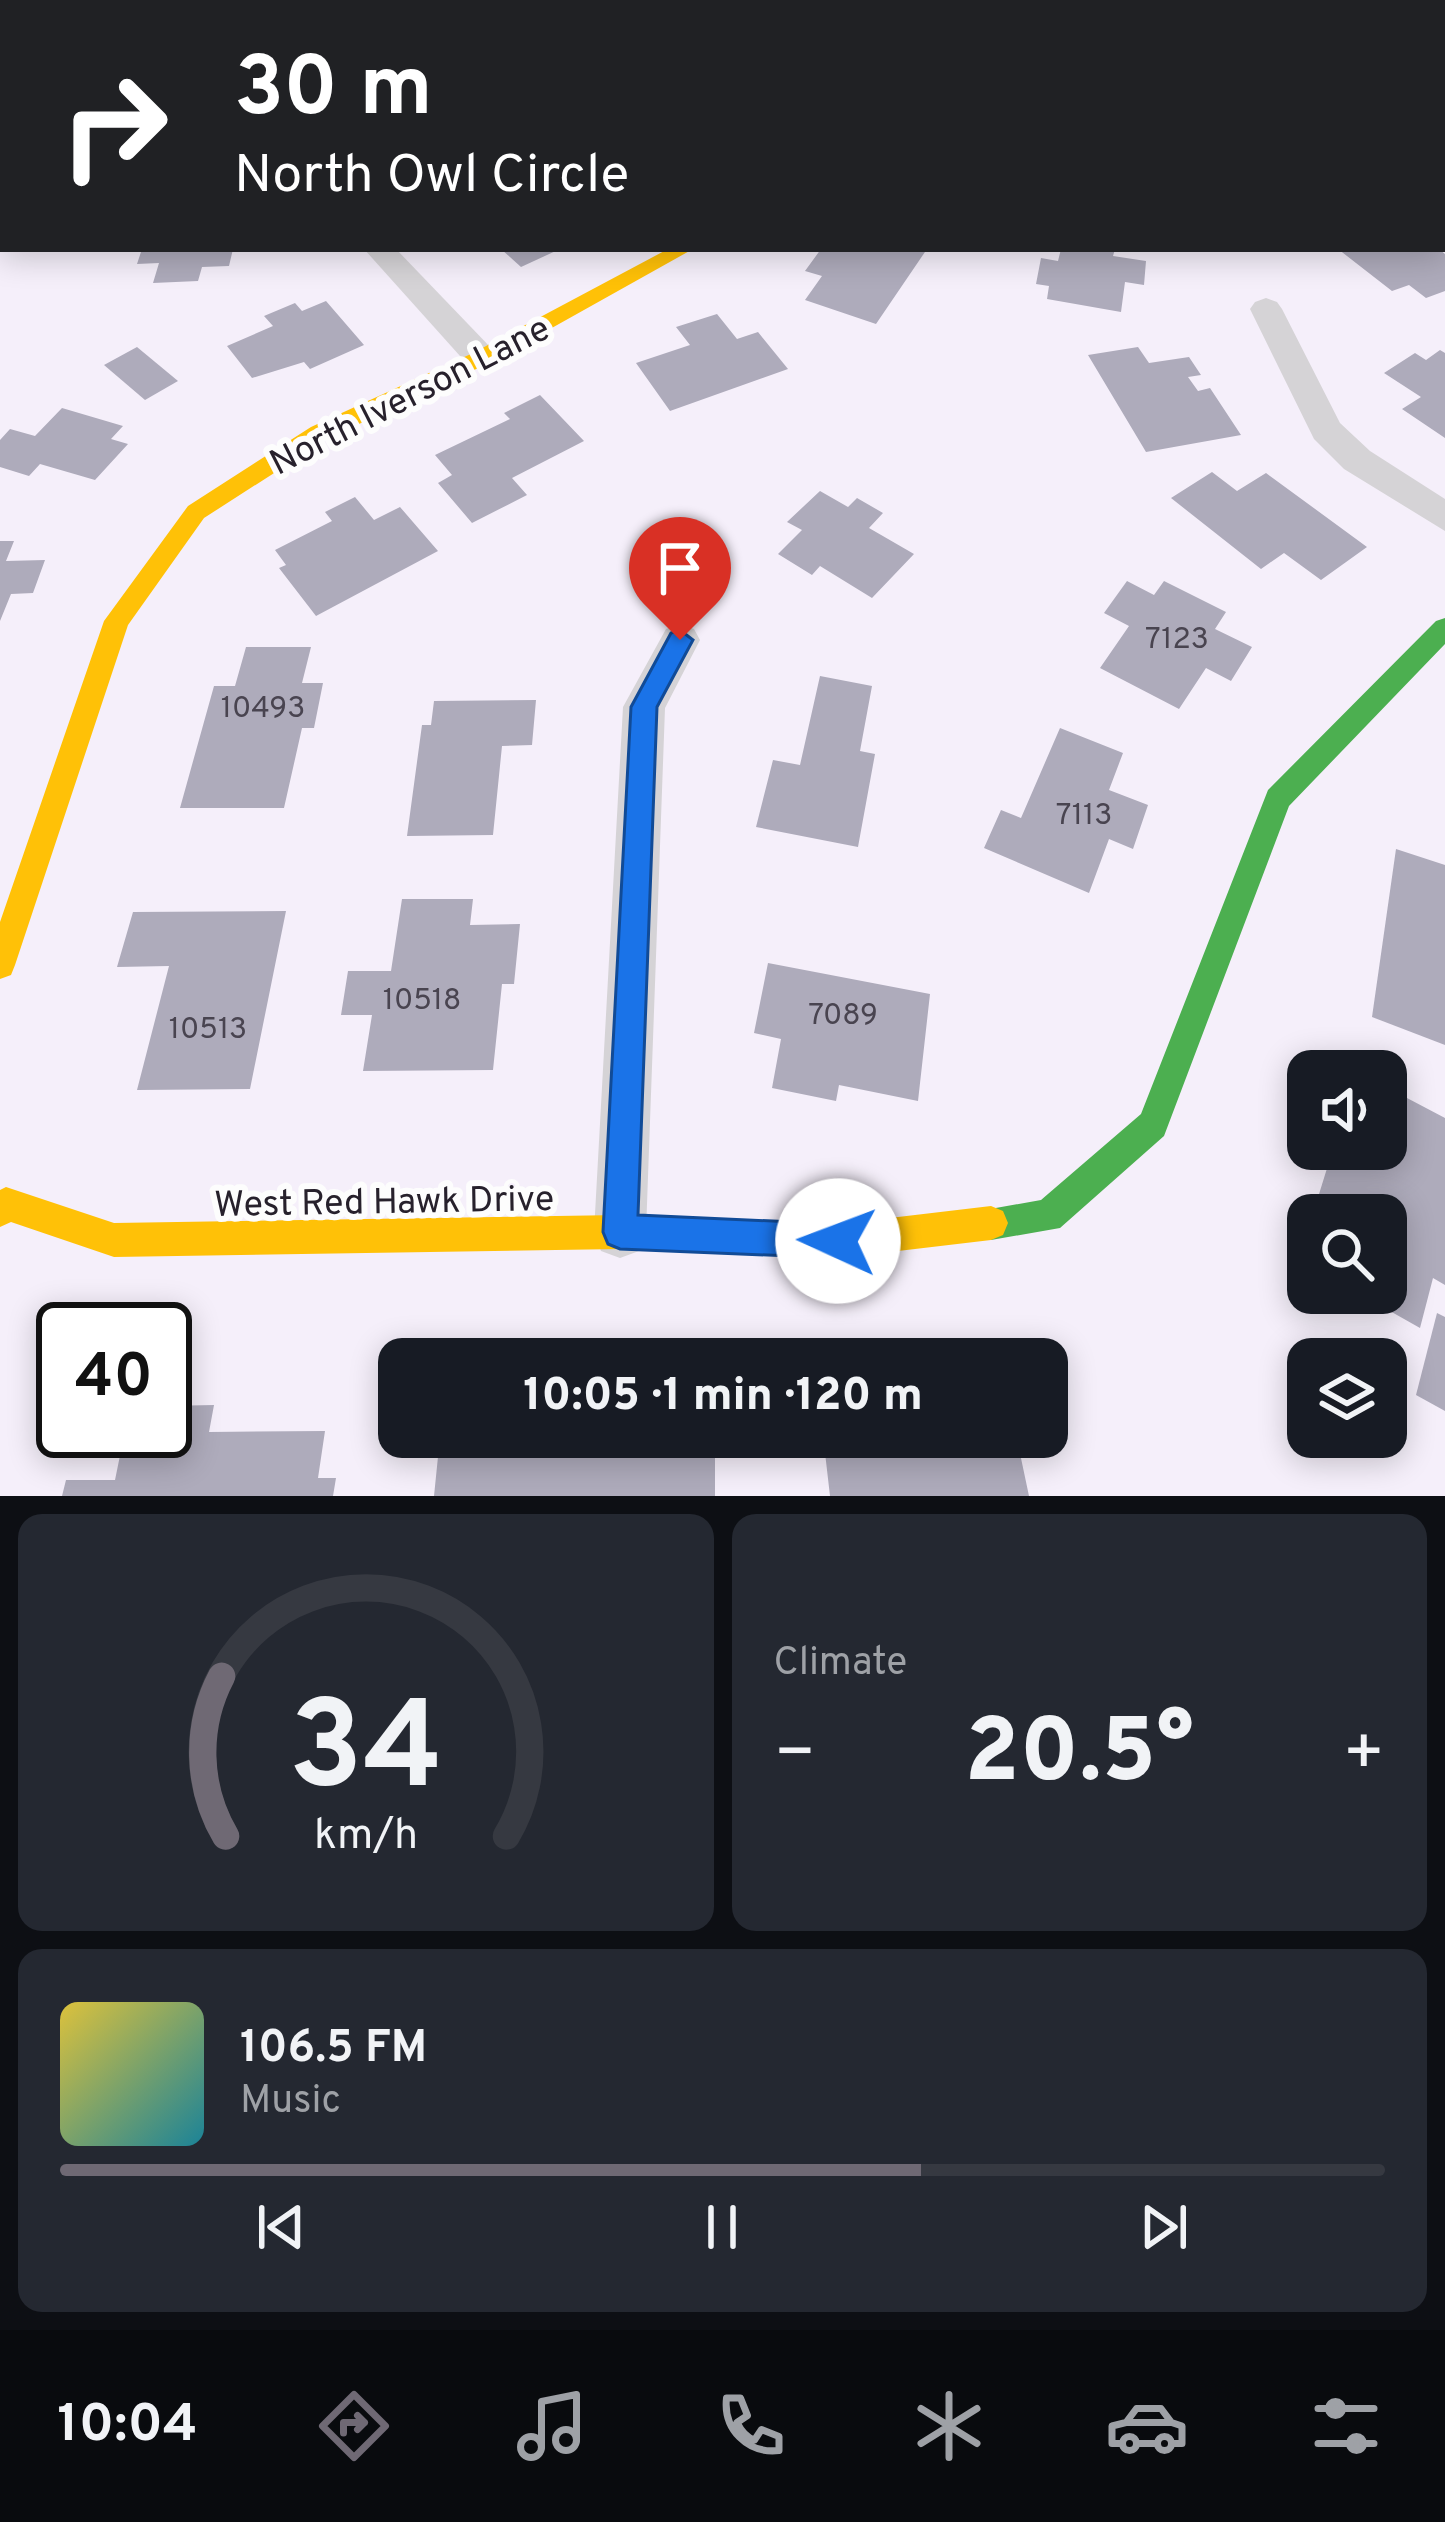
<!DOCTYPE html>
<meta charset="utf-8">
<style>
body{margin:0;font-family:Overpass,sans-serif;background:#242831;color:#f1f3f6;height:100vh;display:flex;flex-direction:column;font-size:45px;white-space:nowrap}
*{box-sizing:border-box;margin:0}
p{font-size:39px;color:#9ea1a6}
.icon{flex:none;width:66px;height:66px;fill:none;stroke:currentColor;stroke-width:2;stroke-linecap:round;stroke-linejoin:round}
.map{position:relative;height:1496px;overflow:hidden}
.details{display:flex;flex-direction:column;gap:18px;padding:18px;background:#0d0f14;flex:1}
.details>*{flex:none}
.banner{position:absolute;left:0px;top:0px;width:1446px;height:252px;box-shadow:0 6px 30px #0003;background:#202124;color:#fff;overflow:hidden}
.controls{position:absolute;left:1287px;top:1050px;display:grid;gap:24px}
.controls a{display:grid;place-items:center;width:120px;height:120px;border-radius:24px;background:#171b24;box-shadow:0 6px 30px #0003;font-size:60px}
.speed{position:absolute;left:36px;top:1302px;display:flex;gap:24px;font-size:60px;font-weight:700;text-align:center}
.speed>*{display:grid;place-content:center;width:156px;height:156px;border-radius:50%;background:#171b24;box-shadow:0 6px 30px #0003;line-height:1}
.speed .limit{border:6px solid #111;border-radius:18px;background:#fff;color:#111}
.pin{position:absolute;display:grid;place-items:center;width:102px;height:102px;color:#fff;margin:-123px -51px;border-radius:50% 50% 50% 0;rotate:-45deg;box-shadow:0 0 12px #0007}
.pin .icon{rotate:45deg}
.me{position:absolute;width:132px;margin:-66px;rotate:272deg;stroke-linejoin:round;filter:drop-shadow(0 0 9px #0008)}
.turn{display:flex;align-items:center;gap:42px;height:252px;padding:0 36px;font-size:54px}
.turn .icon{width:156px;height:156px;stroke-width:2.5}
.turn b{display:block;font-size:84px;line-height:102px}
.big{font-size:90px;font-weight:800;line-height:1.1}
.details .card{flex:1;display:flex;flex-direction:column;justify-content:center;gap:18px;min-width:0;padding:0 42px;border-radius:24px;background:#242831}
.details .dial{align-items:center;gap:0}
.dial svg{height:312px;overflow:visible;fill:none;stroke:#363941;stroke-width:7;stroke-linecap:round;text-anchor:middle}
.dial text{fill:#f1f3f6;stroke:none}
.song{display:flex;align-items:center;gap:36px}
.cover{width:144px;height:144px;border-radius:18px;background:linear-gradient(135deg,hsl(50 70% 55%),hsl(190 70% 35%))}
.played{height:12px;border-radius:6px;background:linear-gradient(90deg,#6f6974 65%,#363941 65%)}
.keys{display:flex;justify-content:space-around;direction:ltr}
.heat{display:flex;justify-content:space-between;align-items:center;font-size:66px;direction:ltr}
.details .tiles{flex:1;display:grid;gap:18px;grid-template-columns:1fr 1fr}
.card:last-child{grid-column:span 2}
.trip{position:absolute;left:378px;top:1338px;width:690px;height:120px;border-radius:24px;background:#171b24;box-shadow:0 6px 30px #0003;font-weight:800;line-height:120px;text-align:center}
.dock{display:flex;height:192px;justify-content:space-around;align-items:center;background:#090b0e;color:#9ea1a6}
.dock .icon{width:84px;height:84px}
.dock .active{color:#6f6974}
.dock b{font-size:54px;color:#f1f3f6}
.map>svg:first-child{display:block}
.building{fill:#aeabbb}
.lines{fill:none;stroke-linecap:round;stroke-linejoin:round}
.path{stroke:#d9d7db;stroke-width:4.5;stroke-dasharray:4.5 6;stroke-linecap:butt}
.street{fill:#d5d3d6;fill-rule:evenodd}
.fast{fill:#4caf50;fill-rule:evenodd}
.slow{fill:#ffc107;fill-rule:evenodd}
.route{fill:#1a73e8;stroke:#114b97;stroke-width:3}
.labels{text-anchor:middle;stroke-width:12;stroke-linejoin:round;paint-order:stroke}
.number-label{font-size:30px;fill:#494450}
.street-label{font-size:36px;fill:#27212c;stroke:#fdfdfd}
</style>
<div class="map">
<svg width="1445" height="1496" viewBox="0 0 1445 1496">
<rect width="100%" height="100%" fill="#f5effa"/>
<g class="building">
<path d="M142 249H233L229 266 202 267 198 281 153 283 159 263 137 264Z"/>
<path d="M501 249H560L521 267Z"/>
<path d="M821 249H927L876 324 805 300 822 276 805 271Z"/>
<path d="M1061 249H1115L1113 256 1146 261 1144 285 1125 282 1121 312 1047 299 1049 286 1036 284 1041 258 1058 261Z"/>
<path d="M1338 249H1439L1445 254V291L1426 298 1409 285 1392 291Z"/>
<path d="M326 301 364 345 310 369 304 362 252 378 227 346 273 326 264 316 295 303 302 311Z"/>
<path d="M717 314 737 339 758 332 788 369 670 411 636 363 690 345 676 327Z"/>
<path d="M137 347 178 381 145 400 104 365Z"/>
<path d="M1138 347 1149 363 1189 357 1201 375 1188 377 1198 391 1210 388 1241 435 1146 452 1088 355Z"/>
<path d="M1440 350 1445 353V438L1402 409 1421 397 1384 373 1415 353 1426 360Z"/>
<path d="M540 395 584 441 512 478 527 495 472 523 438 483 452 475 435 455 510 419 504 413Z"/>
<path d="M62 408 123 426 111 439 128 444 95 480 40 464 29 476 0 467V440L10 429 35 436Z"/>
<path d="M1212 472 1237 491 1266 473 1367 547 1321 580 1284 553 1261 569 1171 498Z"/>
<path d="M820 491 848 507 857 498 883 513 869 528 914 554 872 598 820 566 812 575 778 554 802 530 787 522Z"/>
<path d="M355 497 374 520 400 507 438 551 316 616 279 568 286 565 275 550 332 521 325 512Z"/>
<path d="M0 541H14L6 561 45 560 33 593 11 594 0 621Z"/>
<path d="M1127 581 1154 595 1164 581 1226 612 1215 629 1252 647 1231 681 1206 668 1179 709 1100 668 1129 626 1104 613Z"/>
<path d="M246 647H311L302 683H323L314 728H302L284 808H180L214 686H235Z"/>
<path d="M820 676 872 686 860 751 875 754 858 847 756 827 773 760 800 765Z"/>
<path d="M536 700 532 745 502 746 493 835 407 836 422 725H431L434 701Z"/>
<path d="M1060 728 1123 753 1109 790 1148 805 1133 849 1109 839 1089 893 984 848 1001 810 1021 818Z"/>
<path d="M1396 849 1445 865V1045L1372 1017Z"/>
<path d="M402 899H473L470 925 520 924 514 984H502L493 1070 363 1071 372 1015H341L348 971H391Z"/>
<path d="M286 911 250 1089 137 1090 169 966 117 967 133 912Z"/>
<path d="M768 963 930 994 918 1101 839 1085 836 1101 772 1088 781 1039 754 1033Z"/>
<path d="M1407 1098 1445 1118V1285L1433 1278 1420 1328 1358 1293H1386V1215H1330L1315 1207 1333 1149H1352L1386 1167Z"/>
<path d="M1437 1313 1445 1317V1411L1416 1395Z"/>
<path d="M214 1405 209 1432 325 1431 318 1478H336L333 1496H62L66 1480H115L125 1431H165V1406Z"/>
<path d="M440 1437H623L622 1455H715V1496H434Z"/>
<path d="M894 1437 897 1456 1018 1444 1029 1496H830L824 1444Z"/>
</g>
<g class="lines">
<path class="path" d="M0 221 3 215"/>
<g class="street">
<path d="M281 0H307L279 3Z"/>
<path d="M364 249H396L493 350 498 358 493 366H469Z"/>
<path d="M1266 298 1277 302 1282 309 1340 423 1370 451 1445 499V531L1344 469 1314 439 1250 309 1255 302Z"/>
<path d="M680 624 694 629 700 640 665 708 646 1232 639 1251 620 1258 601 1251 594 1232 623 707 666 629Z"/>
</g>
<g class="fast">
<rect x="0" y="68" width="3" height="10"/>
<path d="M1445 618V644L1289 806 1164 1136 1060 1228 991 1240 979 1235 974 1223 979 1211 1041 1200 1141 1114 1268 790 1436 621Z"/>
</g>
<g class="slow">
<path d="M668 249H693L489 363 327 439 204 518 128 625 15 965 11 975 0 979V922L104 621 188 506 311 427 473 353Z"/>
<path d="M6 1187 114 1223 620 1215 839 1224 991 1206 1003 1211 1008 1223 1003 1235 991 1240 839 1258 620 1249 114 1257 11 1222 0 1227V1190Z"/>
</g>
</g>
<path class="route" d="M680 630 693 640 657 707 638 1215 838 1224 851 1229 856 1241 851 1253 838 1258 620 1249 608 1244 603 1232 631 707 671 633Z"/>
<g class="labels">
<g class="number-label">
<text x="1177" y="648">7123</text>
<text x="263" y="717">10493</text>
<text x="1084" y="824">7113</text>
<text x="422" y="1009">10518</text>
<text x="843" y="1024">7089</text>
<text x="208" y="1038">10513</text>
</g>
<g class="street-label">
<text transform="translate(409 394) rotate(-27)" y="13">North Iverson Lane</text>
<text transform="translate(384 1200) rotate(-1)" y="13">West Red Hawk Drive</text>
</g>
</g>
</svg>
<div class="controls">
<a><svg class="icon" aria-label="sound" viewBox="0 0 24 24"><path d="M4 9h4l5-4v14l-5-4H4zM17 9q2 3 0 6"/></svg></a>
<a><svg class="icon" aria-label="search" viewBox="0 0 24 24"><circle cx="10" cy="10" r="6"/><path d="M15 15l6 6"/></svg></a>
<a><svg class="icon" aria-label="layers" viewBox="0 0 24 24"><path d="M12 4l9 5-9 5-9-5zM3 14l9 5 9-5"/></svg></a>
</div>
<div class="speed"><div class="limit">40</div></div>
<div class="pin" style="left:680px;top:640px;background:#d93025"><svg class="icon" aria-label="arrive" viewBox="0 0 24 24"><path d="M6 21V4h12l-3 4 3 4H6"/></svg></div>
<svg class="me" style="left:838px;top:1241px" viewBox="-20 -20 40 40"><circle r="19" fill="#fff"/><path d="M0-13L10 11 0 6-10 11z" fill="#1a73e8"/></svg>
<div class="trip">10:05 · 1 min · 120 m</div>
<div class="banner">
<div class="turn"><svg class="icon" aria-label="right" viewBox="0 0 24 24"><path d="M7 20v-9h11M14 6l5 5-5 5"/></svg><div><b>30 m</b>North Owl Circle</div></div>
</div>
</div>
<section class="details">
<div class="tiles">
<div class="card dial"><svg viewBox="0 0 100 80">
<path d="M14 69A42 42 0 1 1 86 69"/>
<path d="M14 69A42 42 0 0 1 13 28" stroke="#6f6974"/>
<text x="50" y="56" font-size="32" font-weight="700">34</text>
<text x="50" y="72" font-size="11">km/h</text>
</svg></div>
<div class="card"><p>Climate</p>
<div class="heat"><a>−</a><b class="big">20.5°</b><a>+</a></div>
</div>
<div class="card">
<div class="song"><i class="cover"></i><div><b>106.5 FM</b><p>Music</p></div></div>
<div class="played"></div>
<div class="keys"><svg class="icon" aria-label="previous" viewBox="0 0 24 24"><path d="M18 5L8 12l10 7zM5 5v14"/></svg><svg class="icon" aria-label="pause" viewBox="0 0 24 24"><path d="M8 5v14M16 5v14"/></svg><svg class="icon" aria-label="next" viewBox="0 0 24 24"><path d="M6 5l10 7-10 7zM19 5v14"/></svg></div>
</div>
</div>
</section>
<nav class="dock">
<b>10:04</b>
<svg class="icon active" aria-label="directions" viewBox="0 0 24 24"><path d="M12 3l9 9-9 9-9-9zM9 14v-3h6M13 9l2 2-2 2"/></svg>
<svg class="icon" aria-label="music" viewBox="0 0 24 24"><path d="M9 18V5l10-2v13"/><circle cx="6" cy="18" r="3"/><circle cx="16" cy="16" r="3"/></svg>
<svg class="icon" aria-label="phone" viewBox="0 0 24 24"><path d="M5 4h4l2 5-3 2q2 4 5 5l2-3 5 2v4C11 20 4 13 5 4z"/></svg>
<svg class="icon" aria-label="climate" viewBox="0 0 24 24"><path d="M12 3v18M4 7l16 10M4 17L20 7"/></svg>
<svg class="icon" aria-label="car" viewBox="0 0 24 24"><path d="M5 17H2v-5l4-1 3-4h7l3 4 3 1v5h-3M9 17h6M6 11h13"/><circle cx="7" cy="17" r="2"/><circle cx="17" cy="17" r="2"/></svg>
<svg class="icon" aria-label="filters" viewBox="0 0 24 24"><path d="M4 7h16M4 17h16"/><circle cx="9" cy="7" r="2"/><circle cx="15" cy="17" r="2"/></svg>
</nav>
